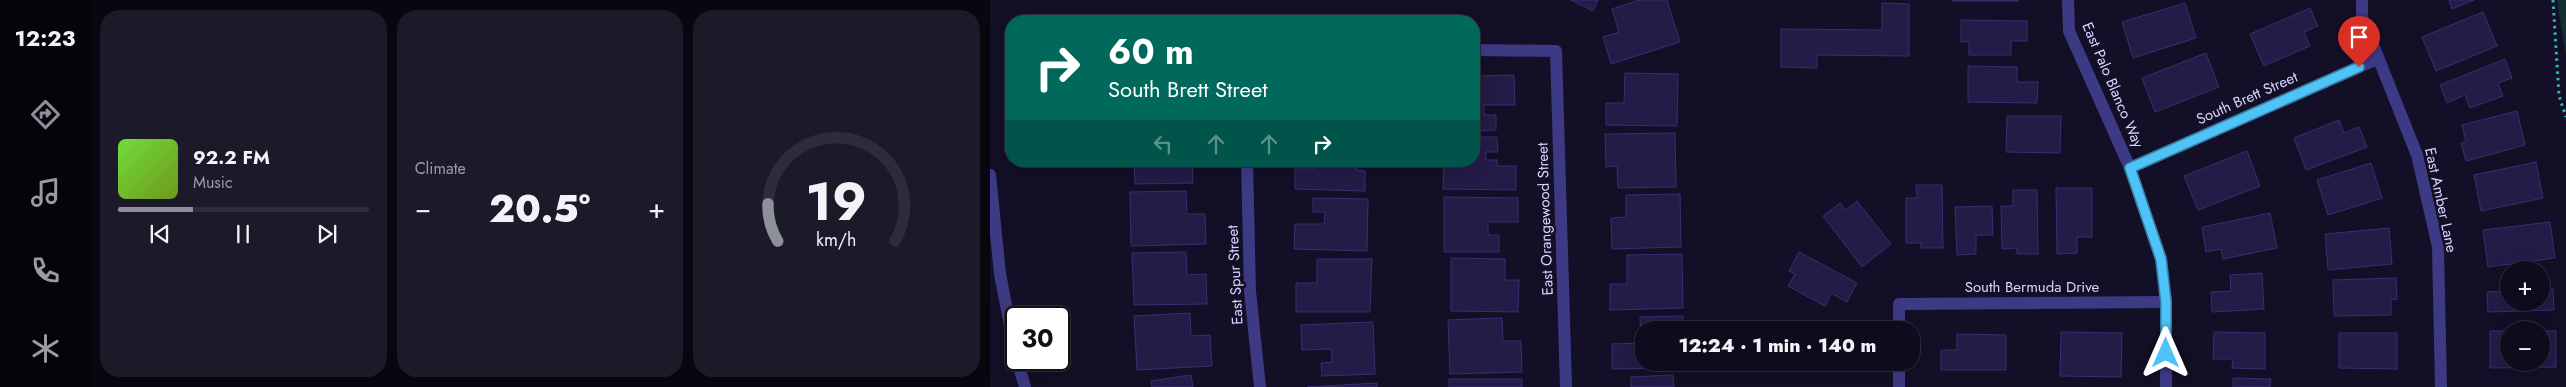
<!DOCTYPE html>
<meta charset="utf-8">
<style>
body{margin:0;font-family:Jost,sans-serif;background:#1c1929;color:#f1f3f6;height:100vh;display:flex;flex-direction:column;font-size:19px;white-space:nowrap}
*{box-sizing:border-box;margin:0}
p{font-size:16px;color:#9b9ba3}
.icon{flex:none;width:28px;height:28px;fill:none;stroke:currentColor;stroke-width:2;stroke-linecap:round;stroke-linejoin:round}
.map{position:relative;flex:1;overflow:hidden}
.side{display:flex;flex-direction:column;gap:10px;padding:10px;background:#08060f;width:900px}
.side>*{flex:none}
.hud{position:absolute;left:15px;top:15px;width:475px;height:152px;border-radius:20px;box-shadow:0 5px 20px #0002,0 0 0 1px #2e2b3b;background:#00695c;color:#fff;overflow:hidden}
.buttons{position:absolute;left:1510px;top:261px;display:grid;gap:10px}
.buttons a{display:grid;place-items:center;width:50px;height:50px;border-radius:50%;background:#0e0b1c;box-shadow:0 5px 20px #0002,0 0 0 1px #2e2b3b;font-size:25px}
.speed{position:absolute;left:15px;top:306px;display:flex;gap:10px;font-size:25px;font-weight:700;text-align:center}
.speed>*{display:grid;place-content:center;width:65px;height:65px;border-radius:50%;background:#0e0b1c;box-shadow:0 5px 20px #0002,0 0 0 1px #2e2b3b;line-height:1}
.speed .limit{border:2px solid #111;border-radius:8px;background:#fff;color:#111}
.pin{position:absolute;display:grid;place-items:center;width:42px;height:42px;color:#fff;margin:-51px -21px;border-radius:50% 50% 50% 0;rotate:-45deg;box-shadow:0 0 5px #0007}
.pin .icon{rotate:45deg}
.me{position:absolute;width:55px;margin:-28px;rotate:0deg;stroke-linejoin:round;filter:drop-shadow(0 0 4px #0008)}
.turn{display:flex;align-items:center;gap:18px;height:105px;padding:0 20px;font-size:22px}
.turn .icon{width:65px;height:65px;stroke-width:2.5}
.turn b{display:block;font-size:35px;line-height:42px}
.lanes{display:flex;align-items:center;height:48px;padding:0 20px;background:#0003;justify-content:center;gap:25px;direction:ltr}
.lanes .off{opacity:.35}
.big{font-size:38px;font-weight:800;line-height:1.1}
.side .card{flex:1;display:flex;flex-direction:column;justify-content:center;gap:8px;min-width:0;padding:0 18px;border-radius:20px;background:#1c1929}
.side .dial{align-items:center;gap:0}
.dial svg{height:130px;overflow:visible;fill:none;stroke:#2e2b3b;stroke-width:7;stroke-linecap:round;text-anchor:middle}
.dial text{fill:#f1f3f6;stroke:none}
.song{display:flex;align-items:center;gap:15px}
.cover{width:60px;height:60px;border-radius:8px;background:linear-gradient(135deg,hsl(100 70% 55%),hsl(80 70% 35%))}
.played{height:5px;border-radius:2px;background:linear-gradient(90deg,#8c9099 30%,#2e2b3b 30%)}
.keys{display:flex;justify-content:space-around;direction:ltr}
.heat{display:flex;justify-content:space-between;align-items:center;font-size:28px;direction:ltr}
.side .tiles{flex:1;display:grid;gap:10px;grid-template-columns:repeat(3,1fr)}
.trip{position:absolute;left:645px;top:321px;width:285px;height:50px;border-radius:20px;background:#0e0b1c;box-shadow:0 5px 20px #0002,0 0 0 1px #2e2b3b;font-weight:800;line-height:50px;text-align:center}
main{display:flex;flex:1;min-height:0}
.menu{display:flex;flex-direction:column;width:90px;justify-content:space-around;align-items:center;background:#06040b;color:#9b9ba3}
.menu .icon{width:35px;height:35px}
.menu .on{color:#8c9099}
.menu b{font-size:22px;color:#f1f3f6}
.map>svg:first-child{display:block}
.green{fill:#12302f}
.building{fill:#241b47;stroke:#3b2d73}
.lines{fill:none;stroke-linecap:round;stroke-linejoin:round}
.path{stroke:#2fb8b0;stroke-width:3;stroke-dasharray:2.5 4;stroke-linecap:butt}
.minor{stroke:#3d3a85;stroke-width:12}
.tertiary{stroke:#3d3a85;stroke-width:12}
.route-casing{stroke:#337fa1;stroke-width:12}
.route{stroke:#4fc3f7;stroke-width:9}
.labels{text-anchor:middle;stroke-width:5;stroke-linejoin:round;paint-order:stroke}
.street-label{font-size:15px;fill:#d9d4ff;stroke:#130f26}
</style>
<main>
<nav class="menu">
<b>12:23</b>
<svg class="icon on" aria-label="directions" viewBox="0 0 24 24"><path d="M12 3l9 9-9 9-9-9zM9 14v-3h6M13 9l2 2-2 2"/></svg>
<svg class="icon" aria-label="music" viewBox="0 0 24 24"><path d="M9 18V5l10-2v13"/><circle cx="6" cy="18" r="3"/><circle cx="16" cy="16" r="3"/></svg>
<svg class="icon" aria-label="phone" viewBox="0 0 24 24"><path d="M5 4h4l2 5-3 2q2 4 5 5l2-3 5 2v4C11 20 4 13 5 4z"/></svg>
<svg class="icon" aria-label="climate" viewBox="0 0 24 24"><path d="M12 3v18M4 7l16 10M4 17L20 7"/></svg>
</nav>
<section class="side">
<div class="tiles">
<div class="card">
<div class="song"><i class="cover"></i><div><b>92.2 FM</b><p>Music</p></div></div>
<div class="played"></div>
<div class="keys"><svg class="icon" aria-label="previous" viewBox="0 0 24 24"><path d="M18 5L8 12l10 7zM5 5v14"/></svg><svg class="icon" aria-label="pause" viewBox="0 0 24 24"><path d="M8 5v14M16 5v14"/></svg><svg class="icon" aria-label="next" viewBox="0 0 24 24"><path d="M6 5l10 7-10 7zM19 5v14"/></svg></div>
</div>
<div class="card"><p>Climate</p>
<div class="heat"><a>−</a><b class="big">20.5°</b><a>+</a></div>
</div>
<div class="card dial"><svg viewBox="0 0 100 80">
<path d="M14 69A42 42 0 1 1 86 69"/>
<path d="M14 69A42 42 0 0 1 8 46" stroke="#8c9099"/>
<text x="50" y="56" font-size="32" font-weight="700">19</text>
<text x="50" y="72" font-size="11">km/h</text>
</svg></div>
</div>
</section>
<div class="map">
<svg width="1576" height="387" viewBox="0 0 1576 387">
<rect width="100%" height="100%" fill="#130f26"/>
<path class="green" d="M1567 0H1576V56Z"/>
<g class="building">
<path d="M581 0H608L603 11Z"/>
<path d="M649 0H677L690 42 621 64 613 37 629 32 622 9Z"/>
<rect x="963" y="0" width="65" height="1"/>
<path d="M1459 0H1484L1462 9Z"/>
<path d="M892 3 919 4V56L827 55V68L791 67V29L892 30Z"/>
<path d="M1195 3 1206 38 1143 58 1132 22Z"/>
<path d="M1320 8 1328 26 1314 32 1320 46 1274 66 1260 34Z"/>
<path d="M1493 12 1507 46 1446 71 1432 37Z"/>
<path d="M971 20 1037 21V41H1021V55H979V42H971Z"/>
<path d="M1216 53 1229 87 1165 112 1152 78Z"/>
<path d="M1515 59 1522 78 1508 83 1513 96 1480 108 1475 95 1457 103 1450 85Z"/>
<path d="M978 66 1027 67V82H1048L1047 103 978 102Z"/>
<path d="M635 73 688 74 687 126 616 125V103H634Z"/>
<path d="M524 75 525 105H494V115H506V130L484 131V76Z"/>
<path d="M1527 111 1535 145 1476 161 1471 143 1476 142 1472 125Z"/>
<path d="M1017 116H1071L1070 153 1016 152Z"/>
<path d="M1349 120 1354 133 1369 127 1377 147 1316 170 1304 138Z"/>
<path d="M685 133 686 187 628 188 627 166 616 167 615 134Z"/>
<path d="M484 137H507L508 152H496V160H507V166H526V190L453 189 454 161H484Z"/>
<path d="M1257 151 1270 186 1208 210 1194 176Z"/>
<path d="M144 161H212H202L203 183 145 184Z"/>
<path d="M324 161H367V170L375 171V191L305 189V169H324Z"/>
<path d="M1546 162 1553 198 1491 211 1484 175Z"/>
<path d="M1381 163 1392 198 1338 215 1327 180Z"/>
<path d="M926 185H952L953 248H931V243H916V198H927Z"/>
<path d="M1066 188H1102V237H1087V253L1067 254Z"/>
<path d="M1023 190H1047L1048 254H1027V248L1012 249 1011 206H1023Z"/>
<path d="M196 191 197 214H215L216 244 141 246 140 192Z"/>
<path d="M690 194 691 247 622 249 621 218 636 217V195Z"/>
<path d="M454 197 528 198V222H498V235H509V252H454Z"/>
<path d="M323 198 378 199 377 251 304 249 305 224H334L335 212H323Z"/>
<path d="M867 201 901 244 872 267 833 216 850 203 856 210Z"/>
<path d="M1002 206 1003 235H986V254L967 255 965 207Z"/>
<path d="M1280 213 1287 248 1233 259 1231 249 1216 252 1212 227Z"/>
<path d="M1560 222 1565 258 1498 267 1493 230Z"/>
<path d="M1399 228 1402 264 1338 270 1335 234Z"/>
<path d="M196 252 197 275 216 274 217 304 144 305 142 253Z"/>
<path d="M809 252 867 283 857 302 841 293 835 306 798 286 805 274 799 271Z"/>
<path d="M692 254 693 308 620 310V284H637V255Z"/>
<path d="M461 258 515 259V280H529L528 312 461 311Z"/>
<path d="M327 259H382L380 312H306V283H327Z"/>
<path d="M1272 273 1274 309 1222 312 1221 292 1241 291 1240 275Z"/>
<path d="M1512 277H1519V302H1551V290L1563 289 1564 310 1498 312 1497 292 1513 291Z"/>
<path d="M1406 278 1407 299 1401 300V315L1344 316 1343 280Z"/>
<path d="M200 313 201 336 220 335 222 366 147 370 144 316Z"/>
<path d="M693 316V330H654V362H694V368L622 369V344L651 343 650 317Z"/>
<path d="M512 318 513 341H531L532 372 460 374 458 320Z"/>
<path d="M383 322 385 374 332 376 331 363 342 362 341 349 312 350 311 325Z"/>
<path d="M1500 331H1519V362H1551V331H1566V367L1500 368Z"/>
<path d="M1071 332 1132 333 1131 377 1070 376Z"/>
<path d="M1224 332 1275 333V369L1242 368 1243 359H1223Z"/>
<path d="M1349 333H1407V369L1349 368Z"/>
<path d="M967 334 1016 335V370H951V350H967Z"/>
<path d="M807 362H859L860 367 807 368Z"/>
<path d="M201 375 203 387H162L161 381Z"/>
<path d="M683 375 684 387H641V377Z"/>
<path d="M1243 378 1281 379 1280 387H1243Z"/>
<rect x="459" y="379" width="73" height="8"/>
<path d="M387 383V387H317Z"/>
</g>
<g class="lines">
<path class="path" d="M1563 0 1569 96 1576 117"/>
<g class="minor">
<path d="M1078 0 1079 31 1140 168 1171 259 1176 302V387"/>
<path d="M1372 0V17L1427 155 1448 247 1451 387"/>
<path d="M484 50 566 51 576 387"/>
<path d="M257 161 260 291 270 387"/>
<path d="M1140 168 1387 59"/>
<path d="M909 330V304L1176 302"/>
<path d="M909 387V362"/>
</g>
<g class="tertiary">
<path d="M0 175 10 274 26 356"/>
<path d="M27 360 35 387"/>
</g>
</g>
<g class="lines">
<defs>
<path id="route" d="M1176 353V302L1171 259 1140 168 1369 67"/>
</defs>
<use href="#route" class="route-casing"/>
<use href="#route" class="route"/>
</g>
<g class="labels">
<g class="street-label">
<text transform="translate(1123 85) rotate(67)" y="5">East Palo Blanco Way</text>
<text transform="translate(1257 98) rotate(-24)" y="5">South Brett Street</text>
<text transform="translate(1451 200) rotate(78)" y="5">East Amber Lane</text>
<text transform="translate(555 219) rotate(-92)" y="5">East Orangewood Street</text>
<text transform="translate(245 275) rotate(-93)" y="5">East Spur Street</text>
<text x="1042" y="292">South Bermuda Drive</text>
</g>
</g>
</svg>
<div class="buttons">
<a>+</a>
<a>−</a>
</div>
<div class="speed"><div class="limit">30</div></div>
<div class="pin" style="left:1369px;top:67px;background:#d93025"><svg class="icon" aria-label="arrive" viewBox="0 0 24 24"><path d="M6 21V4h12l-3 4 3 4H6"/></svg></div>
<svg class="me" style="left:1176px;top:353px" viewBox="-20 -20 40 40"><path d="M0-17L14 15 0 8-14 15z" fill="#4fc3f7" stroke="#fff" stroke-width="4"/></svg>
<div class="trip">12:24 · 1 min · 140 m</div>
<div class="hud">
<div class="turn"><svg class="icon" aria-label="right" viewBox="0 0 24 24"><path d="M7 20v-9h11M14 6l5 5-5 5"/></svg><div><b>60 m</b>South Brett Street</div></div>
<div class="lanes"><svg class="icon off" aria-label="left" viewBox="0 0 24 24"><path d="M17 20v-9H6M10 6l-5 5 5 5"/></svg><svg class="icon off" aria-label="ahead" viewBox="0 0 24 24"><path d="M12 20V5M6 11l6-6 6 6"/></svg><svg class="icon off" aria-label="ahead" viewBox="0 0 24 24"><path d="M12 20V5M6 11l6-6 6 6"/></svg><svg class="icon" aria-label="right" viewBox="0 0 24 24"><path d="M7 20v-9h11M14 6l5 5-5 5"/></svg></div>
</div>
</div>
</main>
